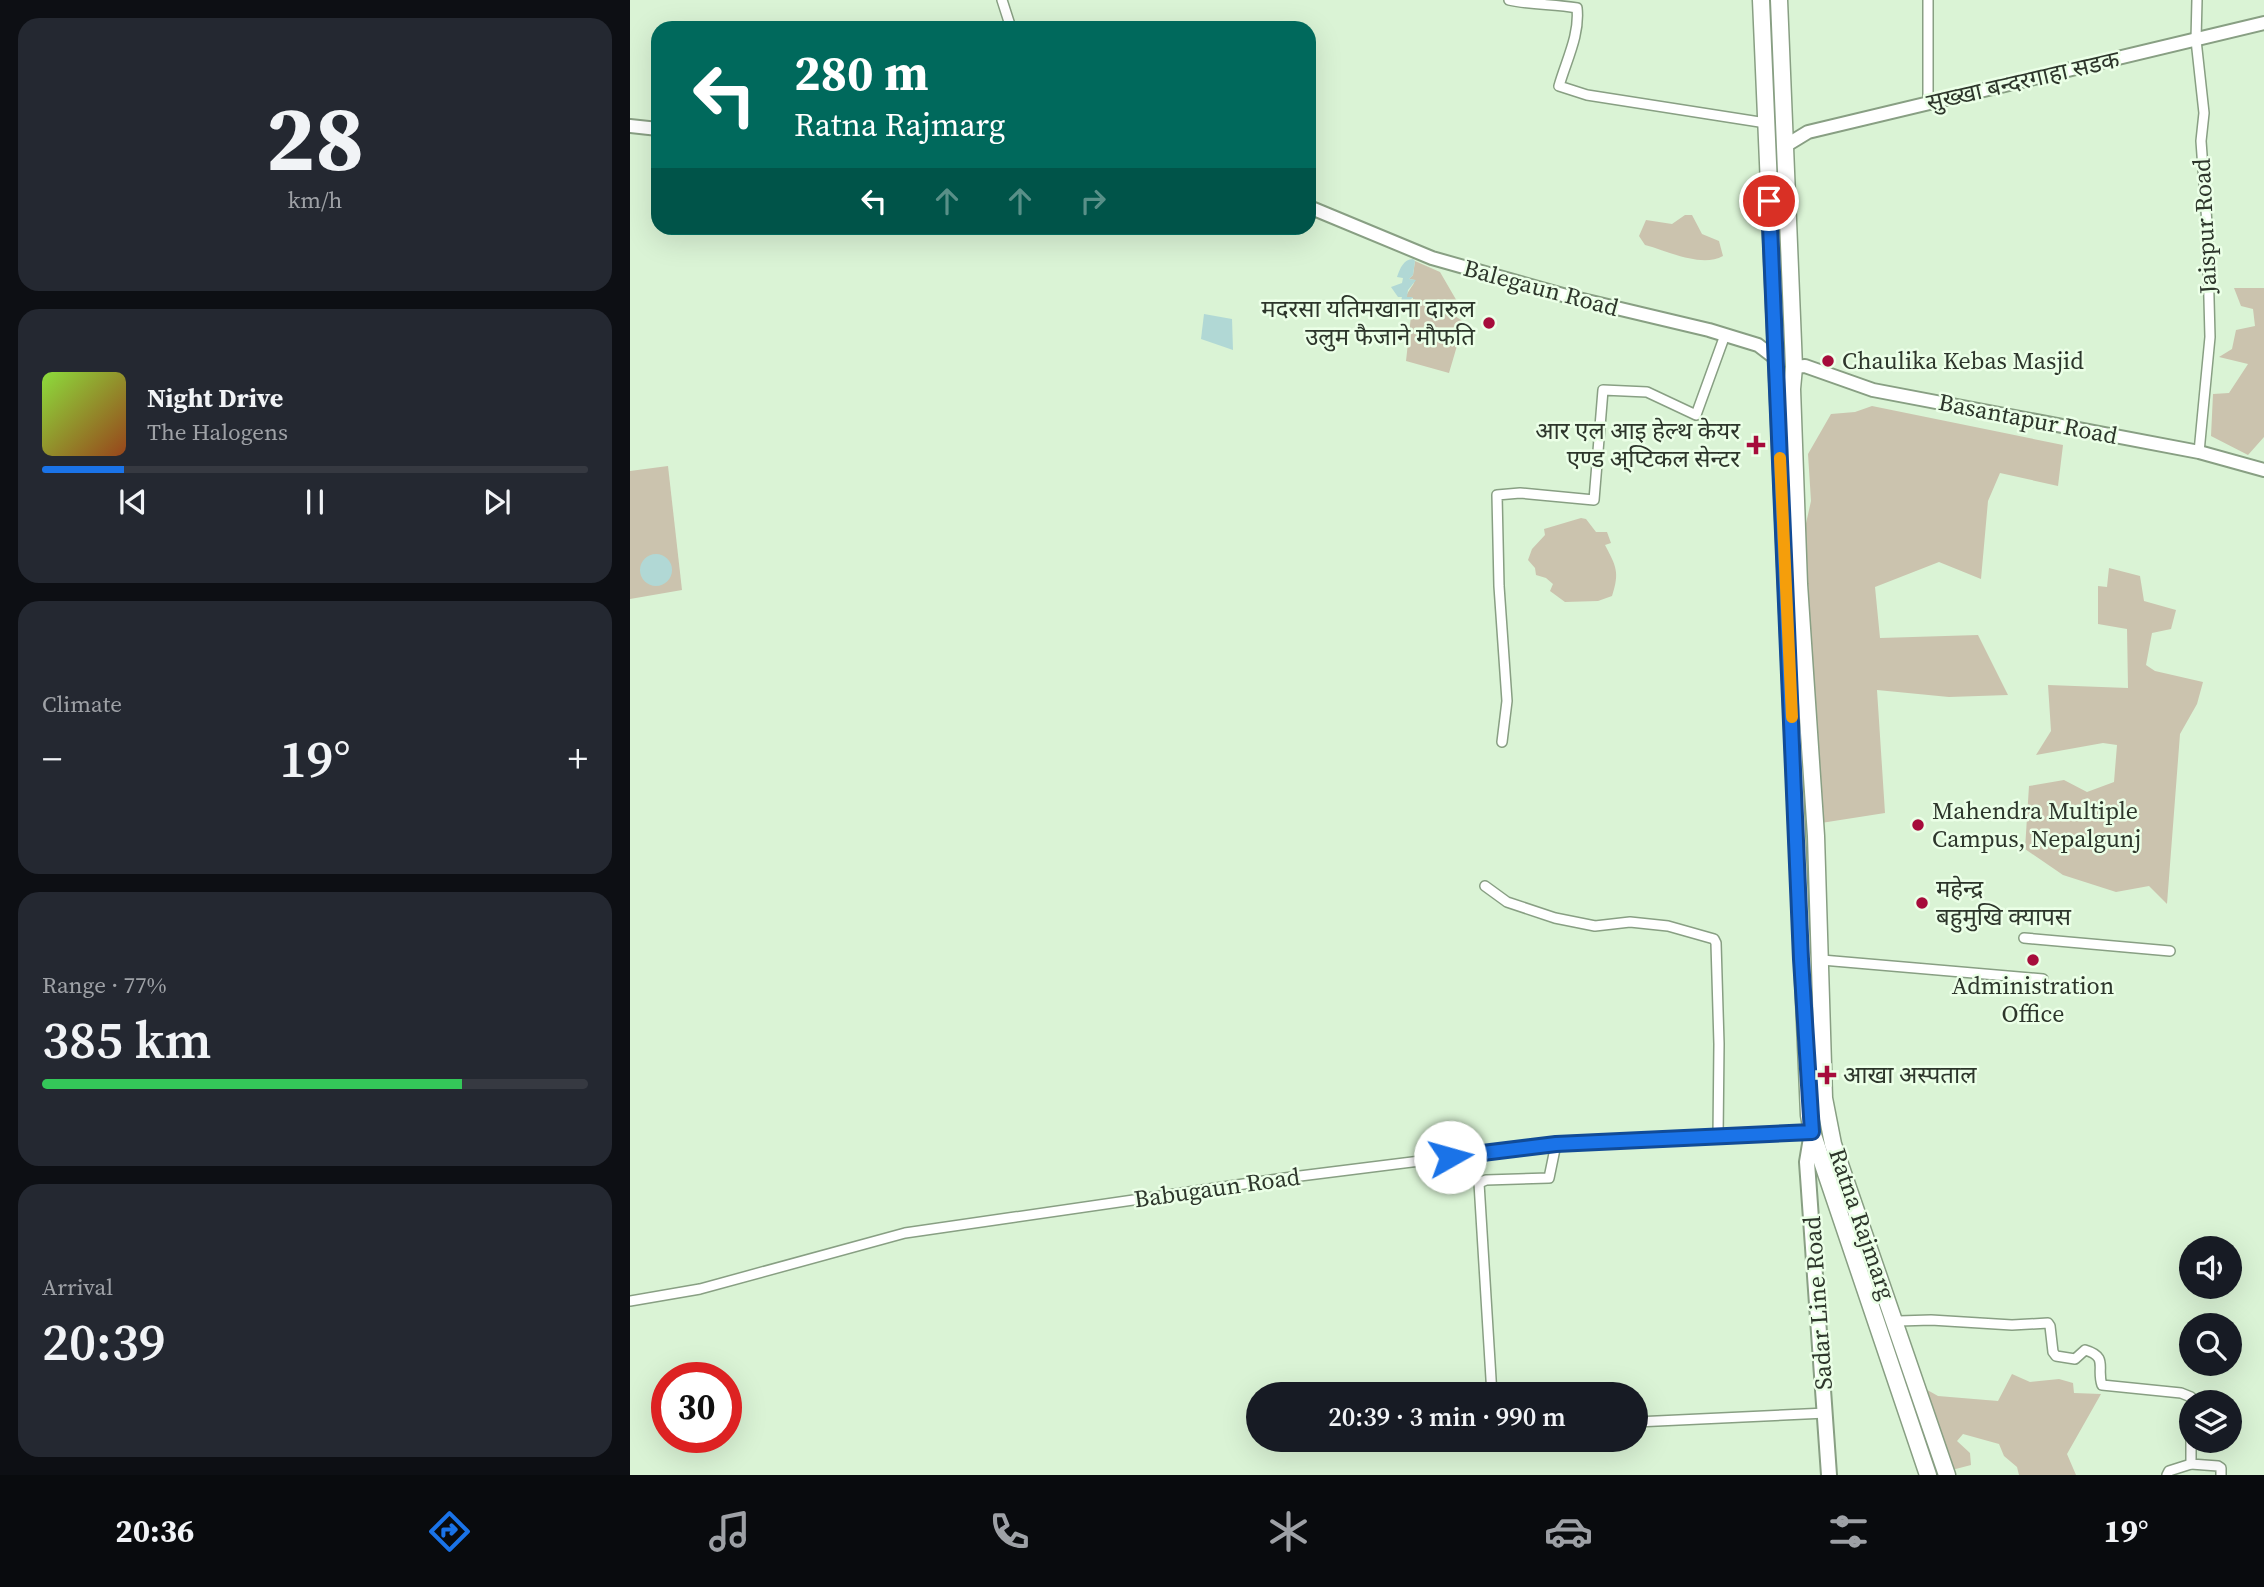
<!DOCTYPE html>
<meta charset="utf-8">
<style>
body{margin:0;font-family:"Source Serif 4","Noto Sans Devanagari",serif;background:#242831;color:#f1f3f6;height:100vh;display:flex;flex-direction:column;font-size:26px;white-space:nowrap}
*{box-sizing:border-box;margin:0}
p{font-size:23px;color:#9ea1a6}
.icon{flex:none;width:38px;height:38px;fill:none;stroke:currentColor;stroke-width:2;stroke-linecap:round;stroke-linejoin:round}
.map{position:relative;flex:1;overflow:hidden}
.drawer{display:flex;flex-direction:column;gap:18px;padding:18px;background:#0d0f14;width:630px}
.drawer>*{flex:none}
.banner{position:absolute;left:21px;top:21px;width:665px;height:214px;border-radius:21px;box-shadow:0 7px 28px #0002;background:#00695c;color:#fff;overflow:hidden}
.buttons{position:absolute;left:1549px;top:1236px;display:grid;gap:14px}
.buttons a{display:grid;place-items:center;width:63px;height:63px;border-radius:50%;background:#171b24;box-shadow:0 7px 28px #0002;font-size:35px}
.speed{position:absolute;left:21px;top:1362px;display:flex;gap:14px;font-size:35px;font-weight:700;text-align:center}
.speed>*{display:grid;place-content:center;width:91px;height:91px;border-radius:50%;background:#171b24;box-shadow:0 7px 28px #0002;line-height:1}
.speed .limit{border:10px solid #d22;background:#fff;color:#111}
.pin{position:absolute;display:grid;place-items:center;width:60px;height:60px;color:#fff;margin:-30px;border:4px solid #fff;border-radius:50%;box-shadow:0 2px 7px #0007}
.me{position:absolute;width:77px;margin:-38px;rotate:83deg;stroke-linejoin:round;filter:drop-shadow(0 0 5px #0008)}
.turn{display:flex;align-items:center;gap:24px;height:147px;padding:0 28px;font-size:32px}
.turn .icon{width:91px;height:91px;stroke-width:2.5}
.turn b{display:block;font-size:49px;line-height:60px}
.lanes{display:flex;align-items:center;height:66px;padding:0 28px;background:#0003;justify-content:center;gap:35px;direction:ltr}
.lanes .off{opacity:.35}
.big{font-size:52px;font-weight:600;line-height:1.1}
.drawer .card{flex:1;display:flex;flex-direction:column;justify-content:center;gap:10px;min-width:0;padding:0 24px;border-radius:21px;background:#242831}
.drawer .dial{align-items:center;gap:0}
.dial b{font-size:91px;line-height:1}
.song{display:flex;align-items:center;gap:21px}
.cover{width:84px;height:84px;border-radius:10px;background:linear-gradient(135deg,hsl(90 70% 55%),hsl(20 70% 35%))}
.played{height:7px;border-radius:4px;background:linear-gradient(90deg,#1a73e8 15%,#363941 15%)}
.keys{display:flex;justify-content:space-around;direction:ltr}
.heat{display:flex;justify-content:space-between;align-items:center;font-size:38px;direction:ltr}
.charge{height:10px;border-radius:5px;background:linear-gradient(90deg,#34c759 77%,#363941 0)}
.trip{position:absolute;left:616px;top:1382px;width:402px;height:70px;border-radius:35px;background:#171b24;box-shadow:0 7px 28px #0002;font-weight:600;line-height:70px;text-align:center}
.tabs{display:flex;height:112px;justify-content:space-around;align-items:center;background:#090b0e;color:#9ea1a6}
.tabs .icon{width:49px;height:49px}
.tabs .active{color:#1a73e8}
.tabs b{font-size:32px;color:#f1f3f6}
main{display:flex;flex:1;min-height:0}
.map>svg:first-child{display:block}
.green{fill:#cbc3ae}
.water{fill:#b1d8d5}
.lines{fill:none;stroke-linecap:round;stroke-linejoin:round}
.minor-casing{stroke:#889f83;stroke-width:12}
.tertiary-casing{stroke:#889f83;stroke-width:16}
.primary-casing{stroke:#889f83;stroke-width:18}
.trunk-casing{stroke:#889f83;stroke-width:19}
.minor{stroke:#fff;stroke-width:9}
.tertiary{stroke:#fff;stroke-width:12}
.primary{stroke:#fff;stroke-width:14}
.trunk{stroke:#fff;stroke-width:16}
.route-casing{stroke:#114b97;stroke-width:18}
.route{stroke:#1a73e8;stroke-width:12}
.slow{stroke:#f59e0b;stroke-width:12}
.poi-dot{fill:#a60c3b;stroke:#ebffe7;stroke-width:2.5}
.labels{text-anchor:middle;stroke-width:5;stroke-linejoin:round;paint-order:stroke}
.street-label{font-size:24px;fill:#2d362b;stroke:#ebffe7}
.poi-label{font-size:24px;fill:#2d362b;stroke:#ebffe7;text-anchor:start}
</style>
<main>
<section class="drawer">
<div class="card dial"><b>28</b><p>km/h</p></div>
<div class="card">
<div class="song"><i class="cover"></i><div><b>Night Drive</b><p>The Halogens</p></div></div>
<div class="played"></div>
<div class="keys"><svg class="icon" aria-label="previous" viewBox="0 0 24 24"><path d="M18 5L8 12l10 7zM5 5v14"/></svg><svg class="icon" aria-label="pause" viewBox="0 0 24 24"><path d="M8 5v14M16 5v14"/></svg><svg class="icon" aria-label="next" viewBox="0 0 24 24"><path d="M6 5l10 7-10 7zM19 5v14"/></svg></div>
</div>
<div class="card"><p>Climate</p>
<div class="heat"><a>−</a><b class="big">19°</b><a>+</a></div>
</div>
<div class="card"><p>Range · 77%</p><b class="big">385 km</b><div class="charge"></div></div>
<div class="card"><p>Arrival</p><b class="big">20:39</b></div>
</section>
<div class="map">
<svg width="1634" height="1475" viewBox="0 0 1634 1475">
<rect width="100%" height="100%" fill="#daf3d5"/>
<g class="green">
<path d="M1055 215H1062L1072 234 1089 241 1093 256C1071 268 1038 251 1015 245L1009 236 1016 220 1042 224Z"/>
<path d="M785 261 810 272 828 303 825 316 834 322 819 373 776 361 783 298 776 297C778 290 783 287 785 280L779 279 783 275Z"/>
<path d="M1604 288H1634V437L1618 455 1581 436 1583 394 1599 393 1618 364 1589 357 1602 349 1606 330 1625 326 1623 309 1611 306Z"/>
<path d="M1242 406 1433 445 1428 486 1370 473 1358 501 1351 579 1309 562 1245 587 1250 638 1348 635 1378 695 1319 697 1247 690 1255 813 1191 823 1175 528 1181 501 1178 454 1201 414 1225 412Z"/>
<path d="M38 466 52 590 0 599V471Z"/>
<path d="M951 518 956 519 966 532H977L981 543 975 545C986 566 990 572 982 596L968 601 935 602 920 591 923 584 916 578 906 575 905 568 898 560 902 549 915 535 914 529Z"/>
<path d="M1479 568 1510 576 1514 601 1546 610 1541 629 1522 633 1516 665 1525 671 1573 682 1567 704 1550 734 1537 904 1519 886 1486 892 1433 875 1395 849 1399 786 1434 780 1457 792 1484 782 1487 745 1473 743 1406 755 1421 731 1418 685 1498 688 1497 629 1468 624V586L1477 587Z"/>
<path d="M1382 1374 1400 1382 1429 1379 1443 1383 1444 1393 1471 1394 1437 1454 1446 1475H1389L1387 1467 1374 1456 1369 1444 1333 1434 1327 1441 1340 1453 1341 1465 1318 1471 1292 1387 1308 1396 1368 1401Z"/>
</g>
<g class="water">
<path d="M783 259 785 261 783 275 779 279 786 280 778 290 777 297H783L776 305 770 304 772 297H768L761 287 772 283 773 278 767 277C770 268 774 259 783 259Z"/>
<path d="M574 314 602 319 603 350 571 339Z"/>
<circle cx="26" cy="570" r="16"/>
</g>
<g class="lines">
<defs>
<g id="minor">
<path d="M372 0 381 28"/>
<path d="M879 0C902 5 924 4 947 8 950 35 936 61 929 86L957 95 1136 123"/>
<path d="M1298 0V104"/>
<path d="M1567 0 1566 40 1574 113 1571 141 1577 224 1580 337 1569 452"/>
<path d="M872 742 877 701 869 586 867 495 890 493 964 500 973 390 1017 392 1066 415 1095 335"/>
<path d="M855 886 877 902 925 918 965 926 1000 922 1038 926 1084 939 1086 943 1089 1044 1088 1137"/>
<path d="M1394 938 1540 951"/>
<path d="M1191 964 1192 960 1413 979"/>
<path d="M0 1301 70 1289 275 1233 662 1177 926 1144 1182 1132"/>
<path d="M1268 1328 1269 1321 1301 1320 1382 1325 1418 1323 1420 1326 1423 1352 1426 1356 1445 1359 1455 1350C1479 1357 1466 1368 1472 1385L1551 1393 1561 1397 1562 1402"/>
<path d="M862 1395 849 1183 856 1180 919 1178 926 1144"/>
<path d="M1006 1422 1196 1413"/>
<path d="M1561 1440V1464L1588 1466 1591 1468V1475"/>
<path d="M1537 1475 1539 1471 1561 1464"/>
</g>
<g id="tertiary">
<path d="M0 126 28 129"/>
<path d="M1155 146 1178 132 1634 23"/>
<path d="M679 207 802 258 940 297 1079 330 1128 345 1145 358"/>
<path d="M1164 367 1175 366 1243 390 1569 452 1634 470"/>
</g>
<path id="primary" d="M1182 1132 1177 1162 1199 1475"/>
<g id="trunk">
<path d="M1131 0 1179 1115 1182 1132 1298 1475"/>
<path d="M1149 0 1164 367 1162 389 1169 584 1186 836 1194 1098 1203 1144 1317 1475"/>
</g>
</defs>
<use href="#minor" class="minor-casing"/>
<use href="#tertiary" class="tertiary-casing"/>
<use href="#primary" class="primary-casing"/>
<use href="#trunk" class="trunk-casing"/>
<use href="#minor" class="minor"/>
<use href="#tertiary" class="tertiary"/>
<use href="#primary" class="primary"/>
<use href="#trunk" class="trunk"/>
</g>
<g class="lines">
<defs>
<path id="route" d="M820 1157 926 1144 1182 1132 1171 959 1139 201"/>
</defs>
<use href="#route" class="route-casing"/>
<use href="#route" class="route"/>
<path class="slow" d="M1150 458 1162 717"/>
</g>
<g class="poi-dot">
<circle cx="859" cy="323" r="7"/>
<circle cx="1198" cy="361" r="7"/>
<path d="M1122.5 434.5h7v7h7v7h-7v7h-7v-7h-7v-7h7z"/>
<circle cx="1288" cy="825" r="7"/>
<circle cx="1292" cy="903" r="7"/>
<circle cx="1403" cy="960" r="7"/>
<path d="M1193.5 1064.5h7v7h7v7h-7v7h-7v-7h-7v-7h7z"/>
</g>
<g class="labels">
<g class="street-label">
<text transform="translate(1393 81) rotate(-13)" y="8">सुख्खा बन्दरगाहा सडक</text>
<text transform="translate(1575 226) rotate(-93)" y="8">Jaispur Road</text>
<text transform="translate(911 288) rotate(15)" y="8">Balegaun Road</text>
<text transform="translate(1398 419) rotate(11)" y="8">Basantapur Road</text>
<text transform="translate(587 1188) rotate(-8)" y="8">Babugaun Road</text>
<text transform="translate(1232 1224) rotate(71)" y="8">Ratna Rajmarg</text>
<text transform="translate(1188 1303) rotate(-94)" y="8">Sadar Line Road</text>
</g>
<g class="poi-label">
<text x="845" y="317" text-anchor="end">मदरसा यतिमखाना दारुल<tspan x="845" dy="28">उलुम फैजाने माैफति</tspan></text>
<text x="1212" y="369">Chaulika Kebas Masjid</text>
<text x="1110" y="439" text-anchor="end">आर एल आइ हेल्थ केयर<tspan x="1110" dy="28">एण्ड अ्प्टिकल सेन्टर</tspan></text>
<text x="1302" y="819">Mahendra Multiple<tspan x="1302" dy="28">Campus, Nepalgunj</tspan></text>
<text x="1306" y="897">महेन्द्र<tspan x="1306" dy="28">बहुमुखि क्यापस</tspan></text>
<text x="1403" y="994" text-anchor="middle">Administration<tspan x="1403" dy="28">Office</tspan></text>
<text x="1213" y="1083">आखा अस्पताल</text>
</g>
</g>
</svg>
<div class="buttons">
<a><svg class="icon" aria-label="sound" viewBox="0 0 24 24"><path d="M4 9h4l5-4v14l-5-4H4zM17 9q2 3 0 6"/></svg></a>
<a><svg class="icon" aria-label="search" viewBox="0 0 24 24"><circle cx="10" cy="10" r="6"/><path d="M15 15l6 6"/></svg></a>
<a><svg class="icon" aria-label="layers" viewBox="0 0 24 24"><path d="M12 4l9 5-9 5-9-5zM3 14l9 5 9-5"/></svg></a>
</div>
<div class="speed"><div class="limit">30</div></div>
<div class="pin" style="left:1139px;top:201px;background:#d93025"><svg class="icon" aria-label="arrive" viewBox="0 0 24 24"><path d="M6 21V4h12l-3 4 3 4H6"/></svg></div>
<svg class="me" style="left:820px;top:1157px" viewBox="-20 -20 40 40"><circle r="19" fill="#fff"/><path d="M0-13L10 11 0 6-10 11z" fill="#1a73e8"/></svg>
<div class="trip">20:39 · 3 min · 990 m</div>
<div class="banner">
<div class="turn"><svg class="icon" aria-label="left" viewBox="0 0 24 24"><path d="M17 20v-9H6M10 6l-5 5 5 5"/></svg><div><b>280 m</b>Ratna Rajmarg</div></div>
<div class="lanes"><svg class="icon" aria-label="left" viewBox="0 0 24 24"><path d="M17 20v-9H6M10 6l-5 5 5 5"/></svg><svg class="icon off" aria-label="ahead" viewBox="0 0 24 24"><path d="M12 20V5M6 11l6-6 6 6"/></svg><svg class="icon off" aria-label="ahead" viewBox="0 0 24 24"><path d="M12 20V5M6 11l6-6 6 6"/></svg><svg class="icon off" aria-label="right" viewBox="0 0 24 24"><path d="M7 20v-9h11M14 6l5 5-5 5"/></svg></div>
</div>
</div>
</main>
<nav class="tabs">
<b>20:36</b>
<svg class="icon active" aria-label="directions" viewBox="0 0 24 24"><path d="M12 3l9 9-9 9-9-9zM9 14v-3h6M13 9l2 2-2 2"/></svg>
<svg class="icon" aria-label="music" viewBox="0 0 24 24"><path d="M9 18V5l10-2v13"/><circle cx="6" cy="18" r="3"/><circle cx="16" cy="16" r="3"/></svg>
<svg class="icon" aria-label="phone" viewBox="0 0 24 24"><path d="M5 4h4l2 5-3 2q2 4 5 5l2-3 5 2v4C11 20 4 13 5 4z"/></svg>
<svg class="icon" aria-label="climate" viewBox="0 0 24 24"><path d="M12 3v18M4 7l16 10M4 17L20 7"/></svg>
<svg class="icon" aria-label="car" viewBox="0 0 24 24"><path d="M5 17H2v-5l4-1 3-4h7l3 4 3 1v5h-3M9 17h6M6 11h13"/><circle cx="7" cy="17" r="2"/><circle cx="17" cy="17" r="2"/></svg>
<svg class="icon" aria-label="filters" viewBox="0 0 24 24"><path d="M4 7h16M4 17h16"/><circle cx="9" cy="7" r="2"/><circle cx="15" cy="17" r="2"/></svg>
<b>19°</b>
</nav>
